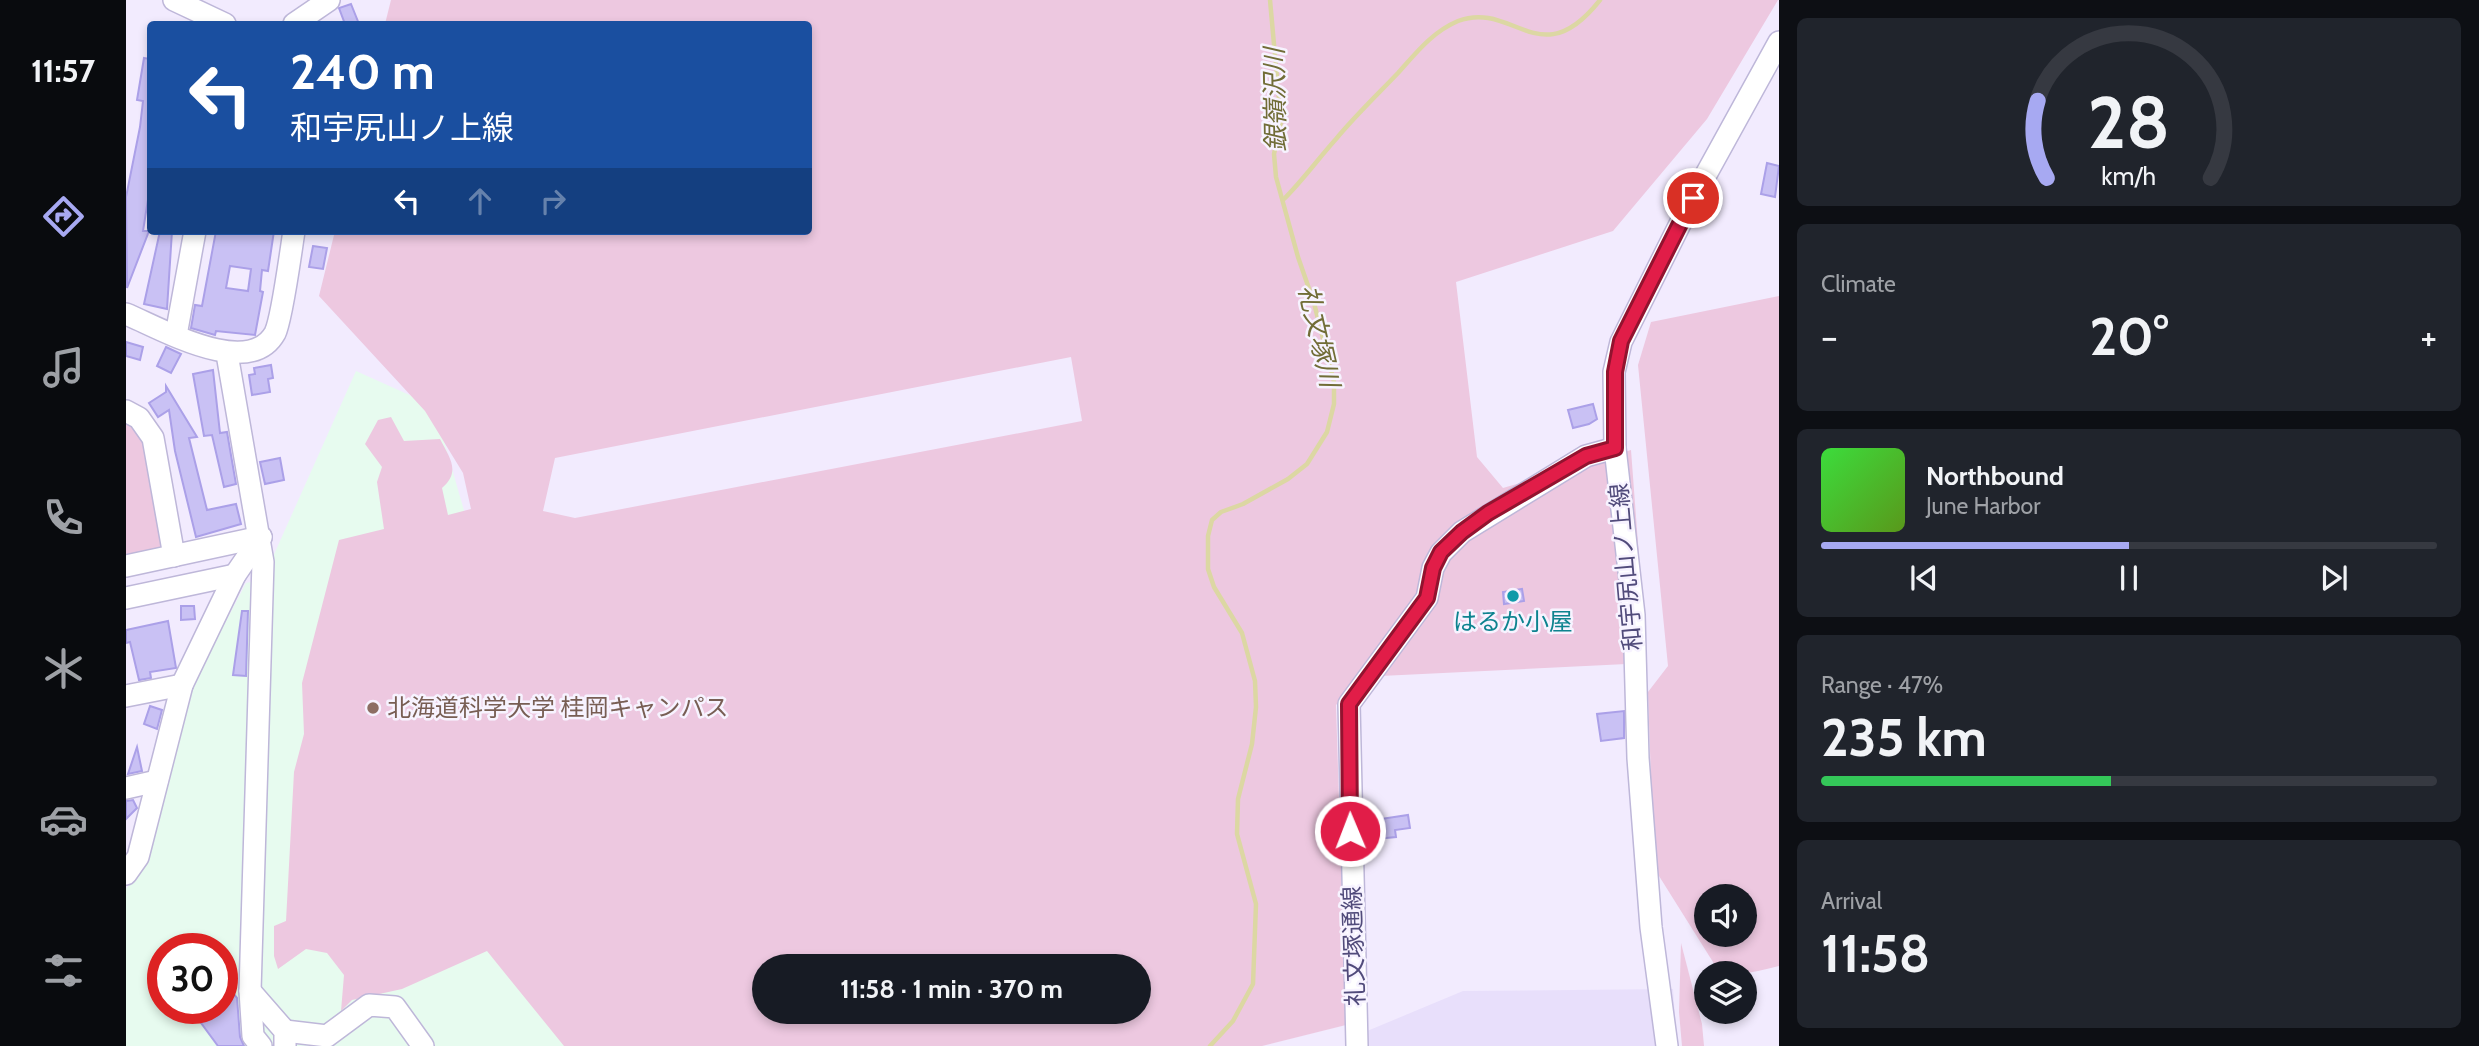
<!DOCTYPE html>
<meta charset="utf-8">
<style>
body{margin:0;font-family:Cabin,"Noto Sans JP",sans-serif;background:#20242c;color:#f1f3f6;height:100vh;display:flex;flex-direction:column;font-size:26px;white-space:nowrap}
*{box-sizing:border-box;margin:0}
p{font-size:23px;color:#9ea1a6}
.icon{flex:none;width:38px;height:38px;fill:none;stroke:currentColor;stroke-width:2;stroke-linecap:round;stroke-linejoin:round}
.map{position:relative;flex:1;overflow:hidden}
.details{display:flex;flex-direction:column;gap:18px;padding:18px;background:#0d0f14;width:700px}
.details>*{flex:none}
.hud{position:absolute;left:21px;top:21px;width:665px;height:214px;border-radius:7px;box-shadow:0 4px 10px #0003;background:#1a4fa0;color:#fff;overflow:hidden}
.buttons{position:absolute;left:1568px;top:884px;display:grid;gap:14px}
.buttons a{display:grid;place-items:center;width:63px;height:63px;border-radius:50%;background:#171b24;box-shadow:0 4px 10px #0003;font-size:35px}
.speed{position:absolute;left:21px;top:933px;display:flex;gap:14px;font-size:35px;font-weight:700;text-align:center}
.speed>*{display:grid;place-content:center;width:91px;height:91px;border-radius:50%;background:#171b24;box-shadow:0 4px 10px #0003;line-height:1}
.speed .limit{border:10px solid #d22;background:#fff;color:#111}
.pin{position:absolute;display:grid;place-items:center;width:60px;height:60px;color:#fff;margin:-30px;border:4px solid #fff;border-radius:50%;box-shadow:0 2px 7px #0007}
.me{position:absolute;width:77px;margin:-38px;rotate:359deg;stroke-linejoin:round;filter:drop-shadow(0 0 5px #0008)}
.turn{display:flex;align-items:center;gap:24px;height:147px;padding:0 28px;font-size:32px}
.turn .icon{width:91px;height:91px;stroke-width:2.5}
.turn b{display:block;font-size:49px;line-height:60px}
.lanes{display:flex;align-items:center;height:66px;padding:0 28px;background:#0003;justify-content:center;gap:35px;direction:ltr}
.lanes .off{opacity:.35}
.big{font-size:52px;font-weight:800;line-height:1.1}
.details .widget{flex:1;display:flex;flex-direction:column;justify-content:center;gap:10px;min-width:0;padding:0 24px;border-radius:10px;background:#20242c}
.details .dial{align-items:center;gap:0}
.dial svg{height:182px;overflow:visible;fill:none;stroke:#363941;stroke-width:7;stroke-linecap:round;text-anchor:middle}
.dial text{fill:#f1f3f6;stroke:none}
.song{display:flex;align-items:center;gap:21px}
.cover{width:84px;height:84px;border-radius:10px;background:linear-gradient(135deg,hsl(120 70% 55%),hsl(90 70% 35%))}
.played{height:7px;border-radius:4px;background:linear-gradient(90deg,#a7a9f2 50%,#363941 50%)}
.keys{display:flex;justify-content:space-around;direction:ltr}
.heat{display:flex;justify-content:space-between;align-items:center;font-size:38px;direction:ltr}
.charge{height:10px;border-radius:5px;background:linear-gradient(90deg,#34c759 47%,#363941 0)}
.trip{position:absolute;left:626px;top:954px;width:399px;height:70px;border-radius:35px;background:#171b24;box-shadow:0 4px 10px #0003;font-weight:800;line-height:70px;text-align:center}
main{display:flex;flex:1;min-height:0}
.tab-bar{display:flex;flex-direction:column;width:126px;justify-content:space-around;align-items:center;background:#090b0e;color:#9ea1a6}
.tab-bar .icon{width:49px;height:49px}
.tab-bar .active{color:#a7a9f2}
.tab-bar b{font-size:32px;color:#f1f3f6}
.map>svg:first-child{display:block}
.residential{fill:#e8dffb}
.education{fill:#e7fbef;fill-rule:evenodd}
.green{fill:#edc8e0;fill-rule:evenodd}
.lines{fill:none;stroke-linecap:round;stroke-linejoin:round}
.stream{stroke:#dcd7a3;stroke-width:4.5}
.building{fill:#c9c1f4;stroke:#aba0e8;stroke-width:2;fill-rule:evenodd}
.minor-casing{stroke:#beb7d9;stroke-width:24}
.minor{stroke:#fff;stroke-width:21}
.route-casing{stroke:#92132f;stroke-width:18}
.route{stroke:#e11d48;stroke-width:12}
.culture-dot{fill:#0f9aa8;stroke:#f7f3ff;stroke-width:2.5}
.education-dot{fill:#8d6e63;stroke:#f7f3ff;stroke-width:2.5}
.labels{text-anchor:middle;stroke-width:5;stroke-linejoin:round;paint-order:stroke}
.street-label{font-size:24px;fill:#514b7b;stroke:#f7f3ff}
.culture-label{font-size:24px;fill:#0d838f;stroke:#f7f3ff}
.education-label{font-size:24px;fill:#785e54;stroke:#f7f3ff;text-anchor:start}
.water-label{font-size:26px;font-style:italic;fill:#716d37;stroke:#f7f3ff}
</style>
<main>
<nav class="tab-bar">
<b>11:57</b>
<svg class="icon active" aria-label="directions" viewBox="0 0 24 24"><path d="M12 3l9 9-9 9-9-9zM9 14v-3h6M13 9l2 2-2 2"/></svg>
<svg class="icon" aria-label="music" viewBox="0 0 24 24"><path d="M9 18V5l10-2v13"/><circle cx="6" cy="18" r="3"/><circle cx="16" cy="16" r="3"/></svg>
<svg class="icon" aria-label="phone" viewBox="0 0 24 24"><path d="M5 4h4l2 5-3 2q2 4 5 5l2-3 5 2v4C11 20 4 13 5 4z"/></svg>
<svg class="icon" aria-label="climate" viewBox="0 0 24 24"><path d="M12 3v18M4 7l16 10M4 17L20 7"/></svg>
<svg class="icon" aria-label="car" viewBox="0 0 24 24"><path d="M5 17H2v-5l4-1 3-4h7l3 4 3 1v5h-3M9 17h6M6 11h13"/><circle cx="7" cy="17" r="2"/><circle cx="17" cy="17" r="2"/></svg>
<svg class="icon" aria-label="filters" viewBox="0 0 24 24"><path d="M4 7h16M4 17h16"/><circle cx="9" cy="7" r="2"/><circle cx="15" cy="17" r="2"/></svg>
</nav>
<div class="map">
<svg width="1653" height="1046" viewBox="0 0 1653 1046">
<rect width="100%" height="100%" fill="#f2ebfe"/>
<path class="residential" d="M1547 989 1551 1046H1237L1234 1034 1337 991Z"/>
<path class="education" d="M230 371 308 406 341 521 591 1046H0V889L19 863 66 686 120 583 137 579ZM37 948H96V1008H37Z"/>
<g class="green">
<path d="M265 0H1652L1581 119 1487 231 1330 282 1351 457 1377 488 1505 450 1521 663 1234 677 1210 705 1220 1025 1136 1046H438L361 951 276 989 226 1000 215 1011 218 975 201 953 180 949 152 969 148 956V926L160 921 168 772 178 734 176 683 213 540 258 529 251 482 256 467 239 444 252 420 265 417 278 441 314 439C324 458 335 472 316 488L322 515 345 509 337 473 299 411 193 296 209 231H682V24H259ZM945 357 956 421 449 518 417 511 429 458ZM639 966H1013V1012H639Z"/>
<path d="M1653 296V966C1634 970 1610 979 1592 970L1528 868 1522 692 1542 666 1512 365 1525 322ZM1580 896H1619V934H1580Z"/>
<path d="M0 420 18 441 39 543 35 552 0 559Z"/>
<path d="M1555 943 1576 1024 1578 1046H1556L1553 1012Z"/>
</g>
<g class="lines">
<g class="stream">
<path d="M1158 199C1177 180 1192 159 1210 139 1229 116 1251 95 1272 73 1290 53 1306 32 1332 21 1388 0 1414 76 1474 0"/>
<path d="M1084 1046 1107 1021 1127 984 1130 904 1111 834 1112 799 1126 744 1130 707 1129 681 1116 633 1088 587 1082 569V536L1086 520 1095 512 1117 504 1162 479 1181 464 1201 432 1208 404V382L1188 303 1172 257 1150 177 1148 154 1155 122 1144 0"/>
</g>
</g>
<g class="building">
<path d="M225 4 233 24H219L213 8Z"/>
<path d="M18 58 24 59V187L17 231H23L1 288 0 197 14 127 17 101 11 100Z"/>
<path d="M1641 163 1653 166 1649 197 1635 194Z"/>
<path d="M34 231H46L41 309 18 304Z"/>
<path d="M90 231H148L142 271 136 270 134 291 137 292 129 335 90 331 89 335 65 328 69 305 76 306ZM104 266 125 269 122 291 100 288Z"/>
<path d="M187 246 201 248 197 269 183 267Z"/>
<path d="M0 342 17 347 14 360 0 356Z"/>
<path d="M40 347 55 354 45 373 31 366Z"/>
<path d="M145 365 147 378 142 379 144 392 126 395 123 375 129 374 128 368Z"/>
<path d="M87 370 94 433 101 432 110 484 98 487 86 435 78 436 67 374Z"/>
<path d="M40 386 71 437 63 438 81 510 110 504 115 524 70 537 49 451 43 410 32 417 23 403 40 392Z"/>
<path d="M1467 404 1471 419 1463 424 1447 428 1442 410Z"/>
<path d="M154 458 158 480 139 484 134 462Z"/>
<path d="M1396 589 1398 601 1378 604 1377 592Z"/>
<path d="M55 606H68L69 619 55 620Z"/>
<path d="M116 611H122L120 676 107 675Z"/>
<path d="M42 621 50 668 24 672 25 678 13 680 4 642 0 643V630Z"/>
<path d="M24 706 36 710 31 729 18 724Z"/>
<path d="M1498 711V738L1475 741 1471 714Z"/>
<path d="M11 747 16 771 2 774Z"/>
<path d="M7 800 11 808 0 819V801Z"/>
<path d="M1282 815 1284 828 1269 830 1270 837 1250 839 1248 820Z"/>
<path d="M96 979 111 998 114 1037 118 1046H92L64 1008H96Z"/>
</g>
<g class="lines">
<defs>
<g id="minor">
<path d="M48 0 99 24"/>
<path d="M168 24 203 0"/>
<path d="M0 314C34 328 123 380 149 333 156 319 165 250 168 231"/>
<path d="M50 335 69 231"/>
<path d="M101 354 137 562 124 991 127 1036 135 1046"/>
<path d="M0 411 13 418 27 438 48 556"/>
<path d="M0 566 135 537"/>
<path d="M0 598 109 575"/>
<path d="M0 696 56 685"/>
<path d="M0 788 31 781"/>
<path d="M0 874 12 857 56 685 109 575 135 537"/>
<path d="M124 991 159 1031V1046"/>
<path d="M159 1031 201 1036 243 1005 269 1007 297 1046"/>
<path d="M1231 1046 1223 704 1301 598 1307 568 1315 553 1336 532 1460 456 1489 448"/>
<path d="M1541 1046 1525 927 1512 758 1508 615 1489 448 1488 372 1495 342 1567 198 1653 42"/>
</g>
</defs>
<use href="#minor" class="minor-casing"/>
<use href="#minor" class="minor"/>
</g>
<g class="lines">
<defs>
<path id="route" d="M1224 831 1223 704 1301 598 1307 568 1315 552 1336 532 1362 513 1460 456 1489 448V372L1495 341 1567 198"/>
</defs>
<use href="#route" class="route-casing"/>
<use href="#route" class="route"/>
</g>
<circle class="culture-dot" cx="1387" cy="596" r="7"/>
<circle class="education-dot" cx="247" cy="708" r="7"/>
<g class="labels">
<g class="street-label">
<text transform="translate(1500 567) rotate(-95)" y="8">和宇尻山ノ上線</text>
<text transform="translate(1228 946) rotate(-92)" y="8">礼文塚通線</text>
</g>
<g class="culture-label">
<text x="1387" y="630">はるか小屋</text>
</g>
<g class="education-label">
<text x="261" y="716">北海道科学大学 桂岡キャンパス</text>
</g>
<g class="water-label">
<text transform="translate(1149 100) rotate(-91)" y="9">銀嶺沢川</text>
<text transform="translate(1193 336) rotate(77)" y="9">礼文塚川</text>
</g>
</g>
</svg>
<div class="buttons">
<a><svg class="icon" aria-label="sound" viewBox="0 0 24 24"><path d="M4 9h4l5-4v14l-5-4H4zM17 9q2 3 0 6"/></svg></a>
<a><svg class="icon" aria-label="layers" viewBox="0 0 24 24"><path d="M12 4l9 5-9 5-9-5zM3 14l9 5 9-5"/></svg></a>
</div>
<div class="speed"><div class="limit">30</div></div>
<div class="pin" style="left:1567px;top:198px;background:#d93025"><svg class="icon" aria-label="arrive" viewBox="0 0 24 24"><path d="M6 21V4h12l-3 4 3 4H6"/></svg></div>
<svg class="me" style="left:1224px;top:831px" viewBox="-20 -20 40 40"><circle r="17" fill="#e11d48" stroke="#fff" stroke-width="3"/><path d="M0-11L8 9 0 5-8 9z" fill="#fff"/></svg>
<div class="trip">11:58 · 1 min · 370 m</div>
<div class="hud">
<div class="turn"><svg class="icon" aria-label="left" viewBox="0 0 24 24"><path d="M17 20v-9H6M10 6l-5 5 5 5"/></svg><div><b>240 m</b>和宇尻山ノ上線</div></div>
<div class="lanes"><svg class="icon" aria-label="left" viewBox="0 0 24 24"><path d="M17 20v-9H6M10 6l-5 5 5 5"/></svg><svg class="icon off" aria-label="ahead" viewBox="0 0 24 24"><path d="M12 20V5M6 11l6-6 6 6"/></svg><svg class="icon off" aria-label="right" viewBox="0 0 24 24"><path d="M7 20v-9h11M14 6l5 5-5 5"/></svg></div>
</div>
</div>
<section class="details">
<div class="widget dial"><svg viewBox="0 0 100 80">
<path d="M14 69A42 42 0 1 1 86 69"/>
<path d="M14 69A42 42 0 0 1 10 35" stroke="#a7a9f2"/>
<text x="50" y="56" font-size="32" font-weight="700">28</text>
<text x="50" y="72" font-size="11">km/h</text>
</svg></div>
<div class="widget"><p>Climate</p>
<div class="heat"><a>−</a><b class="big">20°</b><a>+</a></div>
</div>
<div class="widget">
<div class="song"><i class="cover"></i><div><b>Northbound</b><p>June Harbor</p></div></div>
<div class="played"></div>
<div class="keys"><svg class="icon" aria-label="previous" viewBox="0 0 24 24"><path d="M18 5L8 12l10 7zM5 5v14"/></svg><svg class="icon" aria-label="pause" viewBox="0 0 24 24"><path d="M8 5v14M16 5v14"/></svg><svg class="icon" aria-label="next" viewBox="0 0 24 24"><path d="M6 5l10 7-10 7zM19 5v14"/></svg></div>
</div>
<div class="widget"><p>Range · 47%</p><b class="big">235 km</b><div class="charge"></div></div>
<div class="widget"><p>Arrival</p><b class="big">11:58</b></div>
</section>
</main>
